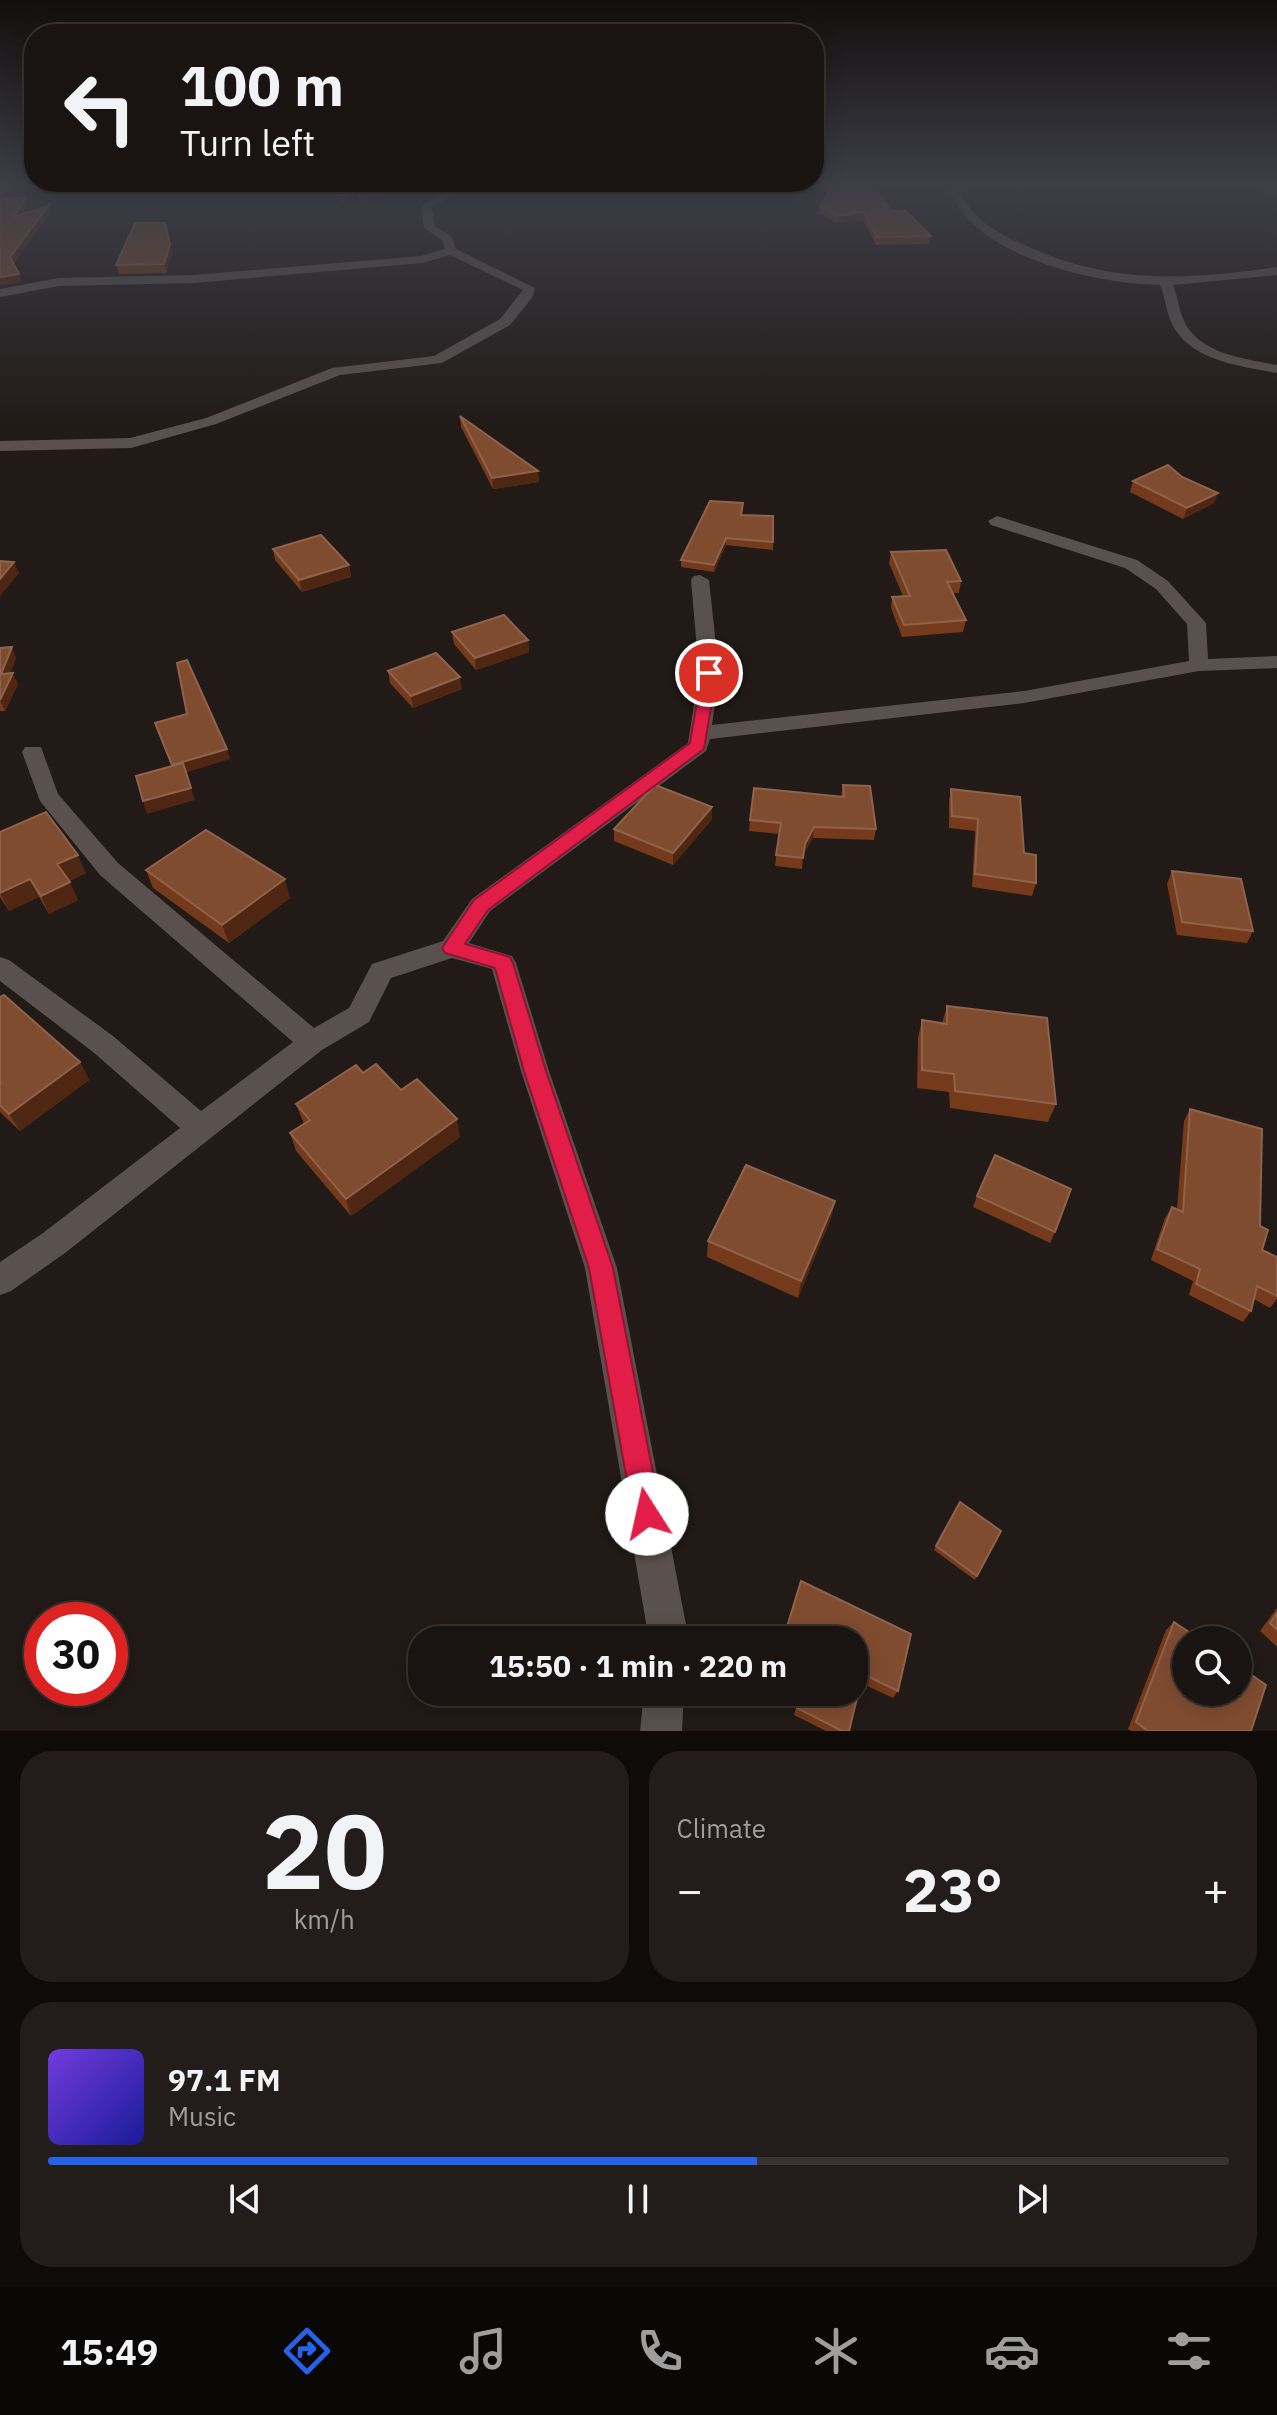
<!DOCTYPE html>
<meta charset="utf-8">
<style>
body{margin:0;font-family:"IBM Plex Sans",sans-serif;background:#221d1a;color:#f1f3f6;height:100vh;display:flex;flex-direction:column;font-size:30px;white-space:nowrap}
*{box-sizing:border-box;margin:0}
p{font-size:26px;color:#9f9e9f}
.icon{flex:none;width:44px;height:44px;fill:none;stroke:currentColor;stroke-width:2;stroke-linecap:round;stroke-linejoin:round}
.map{position:relative;height:1731px;overflow:hidden}
.sheet{display:flex;flex-direction:column;gap:20px;padding:20px;background:#0e0b09;flex:1}
.sheet>*{flex:none}
.top-card{position:absolute;left:24px;top:24px;width:800px;height:168px;border-radius:32px;box-shadow:0 4px 20px #0003,0 0 0 2px #373331;background:#191411;color:#f1f3f6;overflow:hidden}
.tools{position:absolute;left:1172px;top:1626px;display:grid;gap:16px}
.tools a{display:grid;place-items:center;width:80px;height:80px;border-radius:50%;background:#191411;box-shadow:0 4px 20px #0003,0 0 0 2px #373331;font-size:40px}
.speed{position:absolute;left:24px;top:1602px;display:flex;gap:16px;font-size:40px;font-weight:700;text-align:center}
.speed>*{display:grid;place-content:center;width:104px;height:104px;border-radius:50%;background:#191411;box-shadow:0 4px 20px #0003,0 0 0 2px #373331;line-height:1}
.speed .limit{border:12px solid #d22;background:#fff;color:#111}
.pin{position:absolute;display:grid;place-items:center;width:68px;height:68px;color:#fff;margin:-34px;border:4px solid #fff;border-radius:50%;box-shadow:0 2px 8px #0007}
.me{position:absolute;width:88px;margin:-44px;rotate:350deg;stroke-linejoin:round;filter:drop-shadow(0 0 6px #0008)}
.turn{display:flex;align-items:center;gap:28px;height:168px;padding:0 24px;font-size:36px}
.turn .icon{width:104px;height:104px;stroke-width:2.5}
.turn b{display:block;font-size:56px;line-height:68px}
.big{font-size:60px;font-weight:700;line-height:1.1}
.sheet .tile{flex:1;display:flex;flex-direction:column;justify-content:center;gap:12px;min-width:0;padding:0 28px;border-radius:32px;background:#221d1a}
.sheet .dial{align-items:center;gap:0}
.dial b{font-size:104px;line-height:1}
.song{display:flex;align-items:center;gap:24px}
.cover{width:96px;height:96px;border-radius:12px;background:linear-gradient(135deg,hsl(260 70% 55%),hsl(240 70% 35%))}
.played{height:8px;border-radius:4px;background:linear-gradient(90deg,#2563eb 60%,#373331 60%)}
.keys{display:flex;justify-content:space-around;direction:ltr}
.heat{display:flex;justify-content:space-between;align-items:center;font-size:44px;direction:ltr}
.sheet .tiles{flex:1;display:grid;gap:20px;grid-template-columns:1fr 1fr}
.tile:last-child{grid-column:span 2}
.trip{position:absolute;left:408px;top:1626px;width:460px;height:80px;border-radius:32px;background:#191411;box-shadow:0 4px 20px #0003,0 0 0 2px #373331;font-weight:700;line-height:80px;text-align:center}
.dock{display:flex;height:128px;justify-content:space-around;align-items:center;background:#0a0807;color:#9f9e9f}
.dock .icon{width:56px;height:56px}
.dock .on{color:#2563eb}
.dock b{font-size:36px;color:#f1f3f6}
.map>svg:first-child{display:block}
.lines{fill:none;stroke-linecap:round;stroke-linejoin:round}
.street{fill:#5a514e;fill-rule:evenodd}
.wall{fill:#743a1b}
.shaded-wall{fill:#4e2611}
.building{fill:#804c30;stroke:#8f624b;stroke-width:2}
.route{fill:#e11d48;stroke:#92132f;stroke-width:2}
</style>
<div class="map">
<svg width="1277" height="1731" viewBox="0 0 1277 1731">
<rect width="100%" height="100%" fill="#211a17"/>
<g class="lines">
<g class="street">
<path d="M426 185H438L450 196 432 207 435 226 451 236 456 249 535 288 532 298 510 325 442 363 340 375 216 424 131 448 0 451V441L130 438 206 418 332 368 434 356 500 319 523 290 450 255 422 263 194 283 59 286 0 297V289L59 278 194 275 421 256 445 249 442 240 424 228 421 206 438 196Z"/>
<path d="M948 185H958C968 217 995 232 1024 245 1111 285 1185 280 1277 267V275L1173 285C1178 297 1179 310 1184 321 1199 354 1246 359 1277 365V373C1240 366 1189 361 1171 322 1166 310 1165 297 1160 285 1096 284 968 256 948 185Z"/>
<path d="M997 516 1137 560 1168 581 1206 623 1208 659 1277 656V668L1199 671 1024 703 710 739 706 751 490 911 469 943 512 956 516 963 549 1071 617 1268 689 1640H649L585 1268 521 1071 492 969 452 958 391 978 369 1022 322 1050 65 1253 11 1291 0 1295V1262L43 1233 180 1128 93 1052 0 981V957L9 960 113 1036 201 1111 293 1042 100 875 40 801 22 752 25 747H41L58 794 118 863 314 1028 349 1008 372 964 443 941 472 899 688 743 699 673 691 580 694 576 700 575 709 580 719 673 712 725 1024 691 1189 661 1187 624 1156 589 1125 568 991 525 988 521Z"/>
<path d="M644 1692H684L682 1731H640Z"/>
</g>
</g>
<g class="wall">
<path d="M324 185H424L360 202 358 186 344 204Z"/>
<path d="M1261 185H1277L1271 196Z"/>
<path d="M820 206 892 211 931 236 929 244 876 245 863 220 836 223 819 213Z"/>
<path d="M165 223 172 252 166 273 119 274 116 265Z"/>
<path d="M460 416 538 471 539 482 493 489 461 427Z"/>
<path d="M1133 481 1214 503 1183 519 1130 492Z"/>
<path d="M742 515 773 542V550L726 545 714 572 681 567V560Z"/>
<path d="M273 549 349 565 351 577 302 592 275 560Z"/>
<path d="M891 552 961 581 959 593H953L966 620 963 632 902 637 891 608 892 597 903 596 889 563Z"/>
<path d="M452 632 528 640 529 652 476 670 454 644Z"/>
<path d="M0 648 16 658 10 673 18 684 5 711H0Z"/>
<path d="M388 671 462 689 413 708 390 683Z"/>
<path d="M843 785 876 829 874 840 813 838 803 855 802 869 775 866 779 834 749 831 750 820 841 797Z"/>
<path d="M951 789 1024 853 1036 883 1032 896 972 887 975 831 949 828V802Z"/>
<path d="M712 807V819L673 865 614 841V829Z"/>
<path d="M0 832 86 873 69 881 78 900 49 914 39 897 9 911 0 897Z"/>
<path d="M146 870 290 898 229 943 153 888Z"/>
<path d="M1172 871 1253 931 1247 943 1177 935 1167 884Z"/>
<path d="M0 997 80 1062 89 1080 20 1131 0 1112Z"/>
<path d="M947 1006 1056 1104 1048 1122 950 1108 949 1092 917 1088 918 1038 922 1020 942 1023Z"/>
<path d="M363 1073 401 1090 460 1137 351 1216 296 1151 290 1133 304 1124 296 1104Z"/>
<path d="M1190 1109 1260 1226 1262 1250 1277 1257V1299L1270 1308 1254 1299 1251 1311 1243 1322 1189 1295 1193 1281 1151 1260 1165 1218 1172 1207 1177 1209 1184 1121Z"/>
<path d="M977 1196 1055 1232 1050 1243 973 1207Z"/>
<path d="M835 1201 831 1218 798 1298 707 1257 708 1241Z"/>
<path d="M960 1502 1001 1531 975 1580 934 1550Z"/>
<path d="M801 1581 898 1691 893 1698 861 1683 849 1731H826L794 1715 801 1692H854Z"/>
<path d="M1277 1608V1647L1260 1631Z"/>
<path d="M1174 1622 1251 1731H1131L1128 1729 1166 1630Z"/>
</g>
<g class="shaded-wall">
<path d="M12 185H21L0 206V196Z"/>
<path d="M352 185 358 186 344 204 343 196Z"/>
<path d="M398 185H424L360 202 359 195Z"/>
<path d="M1277 187V194L1271 196 1273 189Z"/>
<path d="M25 198 27 205 16 225 14 217Z"/>
<path d="M49 205 51 212 13 265 10 257Z"/>
<path d="M864 212 863 220 836 223 837 216Z"/>
<path d="M170 244 172 252 166 273 164 264Z"/>
<path d="M19 274 21 282 0 286V277Z"/>
<path d="M538 471 539 482 493 489 492 478Z"/>
<path d="M1218 493 1214 503 1183 519 1187 508Z"/>
<path d="M726 538V545L714 572V565Z"/>
<path d="M14 562 19 573 0 596V579Z"/>
<path d="M349 565 351 577 302 592 299 580Z"/>
<path d="M528 640 529 652 476 670 475 658Z"/>
<path d="M12 647 16 658 6 685 1 674Z"/>
<path d="M13 673 18 684 5 711 0 700Z"/>
<path d="M460 677 462 689 413 708 411 696Z"/>
<path d="M227 749 230 759 175 776 172 765Z"/>
<path d="M191 788 195 800 147 814 143 801Z"/>
<path d="M712 807V819L673 865V853Z"/>
<path d="M814 827 813 838 803 855 805 844Z"/>
<path d="M78 855 86 873 65 882 57 864Z"/>
<path d="M30 879 39 897 9 911 0 893Z"/>
<path d="M285 879 290 898 229 943 222 925Z"/>
<path d="M70 882 78 900 49 914 41 896Z"/>
<path d="M80 1062 89 1080 20 1131 9 1114Z"/>
<path d="M457 1119 460 1137 351 1216 346 1199Z"/>
<path d="M835 1201 831 1218 798 1298 801 1281Z"/>
</g>
<g class="building">
<path d="M0 185H12L0 196Z"/>
<path d="M331 185H352L343 196Z"/>
<path d="M358 185H398L359 195Z"/>
<path d="M834 185H873L892 211H906L931 236 877 237 864 212 837 216 820 206Z"/>
<path d="M25 198 14 217 49 205 10 257 19 274 0 277V199Z"/>
<path d="M135 223H165L170 244 164 264 116 265Z"/>
<path d="M460 416 538 471 492 478Z"/>
<path d="M1168 465 1182 477 1218 493 1187 508 1133 481Z"/>
<path d="M710 501 743 503 741 515 773 516V542L726 538 714 565 681 560Z"/>
<path d="M321 535 349 565 299 580 273 549Z"/>
<path d="M946 550 961 581 947 582 966 620 904 625 892 597 910 596 891 552Z"/>
<path d="M0 561 14 562 0 579Z"/>
<path d="M504 615 528 640 475 658 452 632Z"/>
<path d="M12 647 1 674 13 673 0 700V648Z"/>
<path d="M436 653 460 677 411 696 388 671Z"/>
<path d="M187 660 227 749 172 765 155 723 187 714 177 663Z"/>
<path d="M183 763 191 788 143 801 136 776Z"/>
<path d="M655 785 712 807 673 853 614 829Z"/>
<path d="M843 785 870 786 876 829 814 827 805 844 803 858 776 855 781 823 750 820 754 788 844 797Z"/>
<path d="M951 789 1020 797 1024 853 1036 855V883L975 874 978 819 952 816Z"/>
<path d="M46 812 78 855 57 864 70 882 41 896 30 879 0 893V832Z"/>
<path d="M206 830 285 879 222 925 146 870Z"/>
<path d="M1172 871 1241 879 1253 931 1182 922Z"/>
<path d="M4 995 80 1062 9 1114 0 1105V1083H1L0 1081V997Z"/>
<path d="M947 1006 1047 1018 1056 1104 955 1091 954 1074 922 1070V1020L947 1024Z"/>
<path d="M376 1064 401 1090 417 1079 457 1119 346 1199 290 1133 310 1120 296 1104 356 1065 363 1073Z"/>
<path d="M1190 1109 1262 1129 1260 1226 1268 1230 1262 1250 1277 1257V1296L1257 1286 1251 1311 1196 1284 1200 1269 1157 1249 1172 1207 1183 1212Z"/>
<path d="M995 1155 1071 1189 1055 1232 977 1196Z"/>
<path d="M746 1165 835 1201 801 1281 708 1241Z"/>
<path d="M960 1502 1001 1531 977 1576 936 1546Z"/>
<path d="M801 1581 911 1634 898 1691 863 1674 849 1731H842L797 1708 802 1692H854V1640H783Z"/>
<path d="M1277 1613V1630L1270 1623Z"/>
<path d="M1174 1622 1201 1640H1186V1692H1238V1666L1266 1685 1251 1731H1148L1136 1722Z"/>
</g>
<linearGradient id="sky" x2="0" y2="1"><stop stop-color="#120e0d"/><stop offset="0.43" stop-color="#3d3e47"/><stop offset="1" stop-color="#3d3e47" stop-opacity="0"/></linearGradient>
<rect width="1277" height="428" fill="url(#sky)"/>
<path class="route" d="M709 669 717 673 704 749 488 910 465 944 510 957 513 963 546 1071 613 1268 661 1514 657 1524 647 1528 637 1524 633 1514 589 1268 524 1071 495 968 445 953 442 948 474 900 690 743 702 673Z"/>
</svg>
<div class="tools">
<a><svg class="icon" aria-label="search" viewBox="0 0 24 24"><circle cx="10" cy="10" r="6"/><path d="M15 15l6 6"/></svg></a>
</div>
<div class="speed"><div class="limit">30</div></div>
<div class="pin" style="left:709px;top:673px;background:#d93025"><svg class="icon" aria-label="arrive" viewBox="0 0 24 24"><path d="M6 21V4h12l-3 4 3 4H6"/></svg></div>
<svg class="me" style="left:647px;top:1514px" viewBox="-20 -20 40 40"><circle r="19" fill="#fff"/><path d="M0-13L10 11 0 6-10 11z" fill="#e11d48"/></svg>
<div class="trip">15:50 · 1 min · 220 m</div>
<div class="top-card">
<div class="turn"><svg class="icon" aria-label="left" viewBox="0 0 24 24"><path d="M17 20v-9H6M10 6l-5 5 5 5"/></svg><div><b>100 m</b>Turn left</div></div>
</div>
</div>
<section class="sheet">
<div class="tiles">
<div class="tile dial"><b>20</b><p>km/h</p></div>
<div class="tile"><p>Climate</p>
<div class="heat"><a>−</a><b class="big">23°</b><a>+</a></div>
</div>
<div class="tile">
<div class="song"><i class="cover"></i><div><b>97.1 FM</b><p>Music</p></div></div>
<div class="played"></div>
<div class="keys"><svg class="icon" aria-label="previous" viewBox="0 0 24 24"><path d="M18 5L8 12l10 7zM5 5v14"/></svg><svg class="icon" aria-label="pause" viewBox="0 0 24 24"><path d="M8 5v14M16 5v14"/></svg><svg class="icon" aria-label="next" viewBox="0 0 24 24"><path d="M6 5l10 7-10 7zM19 5v14"/></svg></div>
</div>
</div>
</section>
<nav class="dock">
<b>15:49</b>
<svg class="icon on" aria-label="directions" viewBox="0 0 24 24"><path d="M12 3l9 9-9 9-9-9zM9 14v-3h6M13 9l2 2-2 2"/></svg>
<svg class="icon" aria-label="music" viewBox="0 0 24 24"><path d="M9 18V5l10-2v13"/><circle cx="6" cy="18" r="3"/><circle cx="16" cy="16" r="3"/></svg>
<svg class="icon" aria-label="phone" viewBox="0 0 24 24"><path d="M5 4h4l2 5-3 2q2 4 5 5l2-3 5 2v4C11 20 4 13 5 4z"/></svg>
<svg class="icon" aria-label="climate" viewBox="0 0 24 24"><path d="M12 3v18M4 7l16 10M4 17L20 7"/></svg>
<svg class="icon" aria-label="car" viewBox="0 0 24 24"><path d="M5 17H2v-5l4-1 3-4h7l3 4 3 1v5h-3M9 17h6M6 11h13"/><circle cx="7" cy="17" r="2"/><circle cx="17" cy="17" r="2"/></svg>
<svg class="icon" aria-label="filters" viewBox="0 0 24 24"><path d="M4 7h16M4 17h16"/><circle cx="9" cy="7" r="2"/><circle cx="15" cy="17" r="2"/></svg>
</nav>
